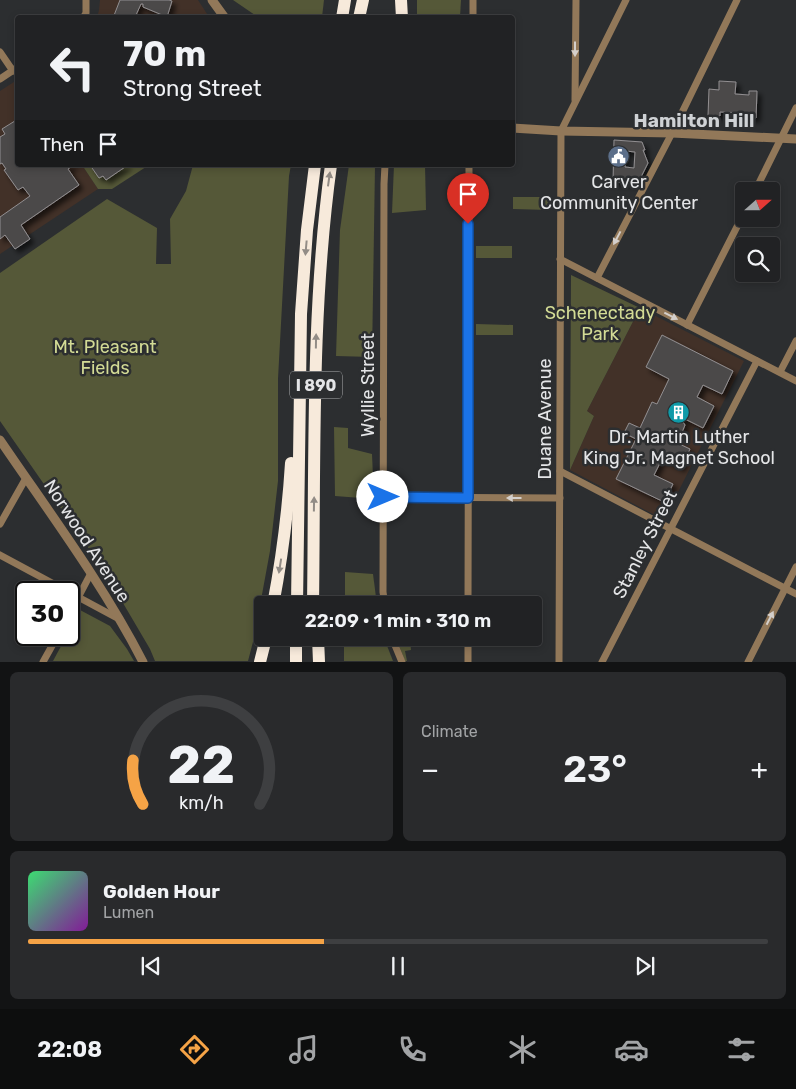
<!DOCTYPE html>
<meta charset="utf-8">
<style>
body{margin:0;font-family:Rubik,sans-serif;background:#292a2c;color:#f1f3f6;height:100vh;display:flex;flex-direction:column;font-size:19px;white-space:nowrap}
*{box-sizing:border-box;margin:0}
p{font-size:16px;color:#a2a4a6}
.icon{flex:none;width:28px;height:28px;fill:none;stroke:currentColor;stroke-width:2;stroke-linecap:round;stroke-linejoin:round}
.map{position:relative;height:662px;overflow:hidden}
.panel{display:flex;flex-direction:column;gap:10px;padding:10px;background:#121314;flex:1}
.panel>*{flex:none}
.banner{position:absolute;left:15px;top:15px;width:500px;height:152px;border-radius:5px;box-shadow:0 2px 8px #0003,0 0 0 1px #3e3f41;background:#212224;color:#f1f3f6;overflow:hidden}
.needle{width:32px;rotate:69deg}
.fabs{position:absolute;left:735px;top:182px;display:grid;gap:10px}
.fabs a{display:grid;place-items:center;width:45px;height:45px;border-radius:5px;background:#212224;box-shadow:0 2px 8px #0003,0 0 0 1px #3e3f41;font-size:25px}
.speed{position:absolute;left:15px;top:581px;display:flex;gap:10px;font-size:25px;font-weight:700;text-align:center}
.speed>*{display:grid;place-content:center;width:65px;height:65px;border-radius:50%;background:#212224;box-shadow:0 2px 8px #0003,0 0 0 1px #3e3f41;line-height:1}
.speed .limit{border:2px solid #111;border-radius:8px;background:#fff;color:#111}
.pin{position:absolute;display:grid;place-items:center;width:42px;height:42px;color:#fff;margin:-51px -21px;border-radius:50% 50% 50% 0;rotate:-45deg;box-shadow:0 0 5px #0007}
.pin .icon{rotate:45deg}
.me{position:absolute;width:55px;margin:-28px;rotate:90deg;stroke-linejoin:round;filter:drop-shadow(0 0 4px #0008)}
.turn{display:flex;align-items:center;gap:18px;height:105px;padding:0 25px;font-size:22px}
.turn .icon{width:65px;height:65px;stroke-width:2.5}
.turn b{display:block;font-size:35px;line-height:42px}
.then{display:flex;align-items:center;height:48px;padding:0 25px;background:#0003;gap:10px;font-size:19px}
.big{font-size:38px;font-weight:600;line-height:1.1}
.panel .tile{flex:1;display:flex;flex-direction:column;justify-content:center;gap:8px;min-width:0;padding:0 18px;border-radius:8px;background:#292a2c}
.panel .dial{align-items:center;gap:0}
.dial svg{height:130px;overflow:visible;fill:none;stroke:#3e3f41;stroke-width:7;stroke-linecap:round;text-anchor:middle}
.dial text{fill:#f1f3f6;stroke:none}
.song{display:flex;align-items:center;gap:15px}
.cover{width:60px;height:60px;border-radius:8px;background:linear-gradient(135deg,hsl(140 70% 55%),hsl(290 70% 35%))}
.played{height:5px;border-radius:2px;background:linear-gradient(90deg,#f5a346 40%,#3e3f41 40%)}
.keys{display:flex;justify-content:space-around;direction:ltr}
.heat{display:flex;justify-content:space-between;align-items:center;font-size:28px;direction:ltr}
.panel .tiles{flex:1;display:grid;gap:10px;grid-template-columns:1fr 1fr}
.tile:last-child{grid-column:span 2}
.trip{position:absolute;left:254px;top:596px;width:288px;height:50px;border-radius:5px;background:#212224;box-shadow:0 2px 8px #0003,0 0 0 1px #3e3f41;font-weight:600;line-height:50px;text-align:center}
.menu{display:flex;height:80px;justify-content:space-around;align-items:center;background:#0d0e0e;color:#a2a4a6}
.menu .icon{width:35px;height:35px}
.menu .selected{color:#f5a346}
.menu b{font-size:22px;color:#f1f3f6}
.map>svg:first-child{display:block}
.education{fill:#423128}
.green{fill:#555838}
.building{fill:#4b494a;stroke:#928f91;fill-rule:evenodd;filter:url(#shadow)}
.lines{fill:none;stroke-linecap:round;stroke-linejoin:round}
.minor{stroke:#927859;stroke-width:7}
.tertiary{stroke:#927859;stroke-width:9}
.motorway{stroke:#f7eadb;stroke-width:12}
.oneway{fill:#d4cfcb}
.oneway2{fill:#928c86}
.route-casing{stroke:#114b97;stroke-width:12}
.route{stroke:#1a73e8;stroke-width:9}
.labels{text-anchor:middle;stroke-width:5;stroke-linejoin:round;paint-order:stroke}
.shield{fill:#2c2e30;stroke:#adaeb0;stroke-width:1}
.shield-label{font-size:16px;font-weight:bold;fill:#e4e5e7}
.poi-label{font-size:18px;fill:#e4e5e7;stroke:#2c2e30}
.park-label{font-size:18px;fill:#d3db95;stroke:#2c2e30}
.street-label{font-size:18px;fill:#e4e5e7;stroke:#2c2e30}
.neighbourhood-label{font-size:19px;font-weight:bold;fill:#cfd2d5;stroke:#2c2e30}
</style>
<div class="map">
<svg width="796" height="662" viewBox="0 0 796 662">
<defs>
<filter id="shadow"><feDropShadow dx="4" dy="4" stdDeviation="2.5" flood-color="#0009"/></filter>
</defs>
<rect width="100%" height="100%" fill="#2c2e30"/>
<g class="education">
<path d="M100 0H198L209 17 97 18 99 10Z"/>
<path d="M17 80 18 165H82L98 189 0 254V91Z"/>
<path d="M640 308 744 361 664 520 570 470 594 416 587 411Z"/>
</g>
<g class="green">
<path d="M233 0H324L322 17H258Z"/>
<path d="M417 0H461L460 17H417Z"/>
<path d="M82 165H149L112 189H98Z"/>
<path d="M193 165H291L289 176 278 379V481L270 551 254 638 248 661H155L150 649 103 569 0 421V273L107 199 157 228 156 264H171L170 219 186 191Z"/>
<path d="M349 165H375L372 357 336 356 340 230Z"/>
<path d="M394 165H425L426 210 392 213Z"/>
<path d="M513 197H549V210L513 209Z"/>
<rect x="476" y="246" width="36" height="12"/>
<path d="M571 275 640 308 587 411 594 416 570 470Z"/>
<path d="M476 324 513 325V335H476Z"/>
<path d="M334 427 348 428V448L372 454 374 499 335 496Z"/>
<path d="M345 572 373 574 377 605H345Z"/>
<path d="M80 610 110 626 127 649 134 661H53L67 635H69V632Z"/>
<path d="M344 638H384L393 661H344Z"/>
<path d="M396 638H410L411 650 405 651 407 661H405Z"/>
</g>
<g class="building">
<path d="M120 0H169L172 1 167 17 143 7V4H141L136 15 143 18H113Z"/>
<path d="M719 81 736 82 735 94 749 95V91H757L756 118H746V113L720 112V116H708L709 89 719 90Z"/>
<path d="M18 119V165H74L68 169 79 185 21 225 30 239 15 249 5 235 0 239V217L30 196 23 187 18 190 4 170 6 169 2 163 0 164V137L5 134 2 129Z"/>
<path d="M614 140 642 142 645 150H643L648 163 638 183 613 182ZM626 151 635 152 634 168 625 167Z"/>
<path d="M90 165H128L106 180 103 176 99 178Z"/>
<path d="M662 335 733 371 722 394 703 385 697 397 714 406 703 428 685 419 683 422 685 425 681 435 677 433 673 441 690 449 681 468 662 459 654 475 673 484 664 502 616 479 636 439 624 433 629 423 640 428 652 402 657 404 669 379 646 367Z"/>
</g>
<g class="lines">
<g class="minor">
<path d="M83 18 86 13V0"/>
<path d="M473 18V0"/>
<path d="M0 52 13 71"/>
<path d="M0 79 18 67"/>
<path d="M575 100 576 0"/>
<path d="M385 165 384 184 383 592 385 605"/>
<path d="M755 191 796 108"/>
<path d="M560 259 796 381"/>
<path d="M597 278 672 133 737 0"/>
<path d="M687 325 744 213"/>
<path d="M780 372 796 341"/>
<path d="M560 471 796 594"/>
<path d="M383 497 560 498"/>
<path d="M0 524 26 478"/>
<path d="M0 555 119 619"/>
<path d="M468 605 469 165"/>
<path d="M69 615 91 573"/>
<path d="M392 638 402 662"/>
<path d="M468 638V662"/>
<path d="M43 662 58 635"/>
<path d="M559 662 561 131 626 0"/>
<path d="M602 662 757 361"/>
<path d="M748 662 796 567"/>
</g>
<g class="tertiary">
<path d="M212 0 225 18"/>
<path d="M512 128 561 131 672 133 796 139"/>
<path d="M0 440C49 512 103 584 143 662"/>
</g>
<g class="motorway">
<path d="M401 0 402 18"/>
<path d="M342 18 345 0"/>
<path d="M359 18 363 0"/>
<path d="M273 605C282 558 288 511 291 463"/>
<path d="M297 605 301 314 307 230 315 165"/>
<path d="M313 605C315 459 311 310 331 165"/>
<path d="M318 638 319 662"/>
<path d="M260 662 266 638"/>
<path d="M296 662V638"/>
</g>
</g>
<defs><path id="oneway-solid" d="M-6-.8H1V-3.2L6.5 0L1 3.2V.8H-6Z" transform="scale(1.25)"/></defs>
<g class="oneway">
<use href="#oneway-solid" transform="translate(575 49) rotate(90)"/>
<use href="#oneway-solid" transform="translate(617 238) rotate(118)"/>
<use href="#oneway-solid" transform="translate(671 316) rotate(27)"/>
<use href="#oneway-solid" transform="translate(514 498) rotate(-180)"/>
<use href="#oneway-solid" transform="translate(770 618) rotate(-63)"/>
</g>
<g class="oneway2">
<use href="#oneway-solid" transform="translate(329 179) rotate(-82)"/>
<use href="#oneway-solid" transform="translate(306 248) rotate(95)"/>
<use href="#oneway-solid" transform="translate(316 341) rotate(-89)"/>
<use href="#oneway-solid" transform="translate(314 504) rotate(-89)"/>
<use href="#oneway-solid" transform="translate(280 566) rotate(99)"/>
</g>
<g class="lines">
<defs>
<path id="route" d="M383 497 468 498V224"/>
</defs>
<use href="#route" class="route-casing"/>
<use href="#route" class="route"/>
</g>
<defs>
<symbol id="civic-disc" viewBox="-11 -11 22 22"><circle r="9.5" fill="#5c6f8a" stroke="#2c2e30"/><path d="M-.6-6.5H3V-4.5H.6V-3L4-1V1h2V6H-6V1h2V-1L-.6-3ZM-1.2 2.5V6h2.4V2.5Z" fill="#fff"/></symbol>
<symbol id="building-disc" viewBox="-11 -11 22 22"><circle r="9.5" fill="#0f9aa8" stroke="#2c2e30"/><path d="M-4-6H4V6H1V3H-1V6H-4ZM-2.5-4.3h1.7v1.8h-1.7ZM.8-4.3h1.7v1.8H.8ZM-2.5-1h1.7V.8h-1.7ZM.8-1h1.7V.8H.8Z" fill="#fff"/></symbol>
</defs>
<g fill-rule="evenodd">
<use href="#civic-disc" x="606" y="144" width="25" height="25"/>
<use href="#building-disc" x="666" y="400" width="25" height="25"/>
</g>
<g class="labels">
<rect class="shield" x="290" y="371.5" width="52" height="27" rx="4"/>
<g class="shield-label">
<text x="316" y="391">I 890</text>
</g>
<g class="poi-label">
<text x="619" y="188">Carver<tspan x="619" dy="21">Community Center</tspan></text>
<text x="679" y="443">Dr. Martin Luther<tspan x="679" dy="21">King Jr. Magnet School</tspan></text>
</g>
<g class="park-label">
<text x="600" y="319">Schenectady<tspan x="600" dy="21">Park</tspan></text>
<text x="105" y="353">Mt. Pleasant<tspan x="105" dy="21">Fields</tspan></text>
</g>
<g class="street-label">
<text transform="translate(368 385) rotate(-90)" y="6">Wyllie Street</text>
<text transform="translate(545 419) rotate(-90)" y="6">Duane Avenue</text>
<text transform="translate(87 541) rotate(57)" y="6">Norwood Avenue</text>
<text transform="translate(645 544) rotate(-63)" y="6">Stanley Street</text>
</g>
<g class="neighbourhood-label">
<text x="694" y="127">Hamilton Hill</text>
</g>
</g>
</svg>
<div class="fabs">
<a><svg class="needle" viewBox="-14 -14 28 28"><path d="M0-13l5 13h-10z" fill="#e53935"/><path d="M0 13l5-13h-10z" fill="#a2a4a6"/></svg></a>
<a><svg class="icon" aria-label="search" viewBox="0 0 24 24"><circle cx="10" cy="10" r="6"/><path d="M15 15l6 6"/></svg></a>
</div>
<div class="speed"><div class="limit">30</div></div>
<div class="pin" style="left:468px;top:224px;background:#d93025"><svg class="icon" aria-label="arrive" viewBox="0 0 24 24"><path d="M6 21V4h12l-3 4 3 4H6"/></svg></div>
<svg class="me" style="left:383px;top:497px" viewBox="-20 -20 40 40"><circle r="19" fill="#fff"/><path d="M0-13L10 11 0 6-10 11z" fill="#1a73e8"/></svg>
<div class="trip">22:09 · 1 min · 310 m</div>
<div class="banner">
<div class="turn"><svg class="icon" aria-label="left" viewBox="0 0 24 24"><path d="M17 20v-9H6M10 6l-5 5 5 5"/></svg><div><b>70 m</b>Strong Street</div></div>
<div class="then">Then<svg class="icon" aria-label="arrive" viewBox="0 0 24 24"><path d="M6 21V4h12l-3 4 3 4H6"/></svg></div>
</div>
</div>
<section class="panel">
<div class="tiles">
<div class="tile dial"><svg viewBox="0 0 100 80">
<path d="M14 69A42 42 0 1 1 86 69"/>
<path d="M14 69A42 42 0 0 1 8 42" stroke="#f5a346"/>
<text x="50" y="56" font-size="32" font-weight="700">22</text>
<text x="50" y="72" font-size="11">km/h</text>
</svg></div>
<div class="tile"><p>Climate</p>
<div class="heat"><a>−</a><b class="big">23°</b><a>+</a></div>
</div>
<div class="tile">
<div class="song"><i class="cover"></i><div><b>Golden Hour</b><p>Lumen</p></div></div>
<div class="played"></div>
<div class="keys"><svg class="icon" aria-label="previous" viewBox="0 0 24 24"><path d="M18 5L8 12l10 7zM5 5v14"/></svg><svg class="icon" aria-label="pause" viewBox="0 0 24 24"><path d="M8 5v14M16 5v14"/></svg><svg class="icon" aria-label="next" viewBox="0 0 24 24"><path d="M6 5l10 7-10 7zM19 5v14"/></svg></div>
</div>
</div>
</section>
<nav class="menu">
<b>22:08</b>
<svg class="icon selected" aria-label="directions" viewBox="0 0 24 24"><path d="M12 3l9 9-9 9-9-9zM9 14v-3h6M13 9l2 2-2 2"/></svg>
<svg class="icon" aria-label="music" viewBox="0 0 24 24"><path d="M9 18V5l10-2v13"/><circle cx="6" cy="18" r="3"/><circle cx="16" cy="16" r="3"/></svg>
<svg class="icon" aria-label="phone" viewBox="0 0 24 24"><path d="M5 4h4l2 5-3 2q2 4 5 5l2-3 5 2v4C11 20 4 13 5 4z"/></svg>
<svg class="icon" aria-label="climate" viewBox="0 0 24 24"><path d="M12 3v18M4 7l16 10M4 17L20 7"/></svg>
<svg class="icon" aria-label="car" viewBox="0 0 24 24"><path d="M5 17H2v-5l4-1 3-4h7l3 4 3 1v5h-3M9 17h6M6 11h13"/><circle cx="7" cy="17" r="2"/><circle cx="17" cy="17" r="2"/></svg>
<svg class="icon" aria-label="filters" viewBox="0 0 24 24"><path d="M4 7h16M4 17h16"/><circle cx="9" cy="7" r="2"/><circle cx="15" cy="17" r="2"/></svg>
</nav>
